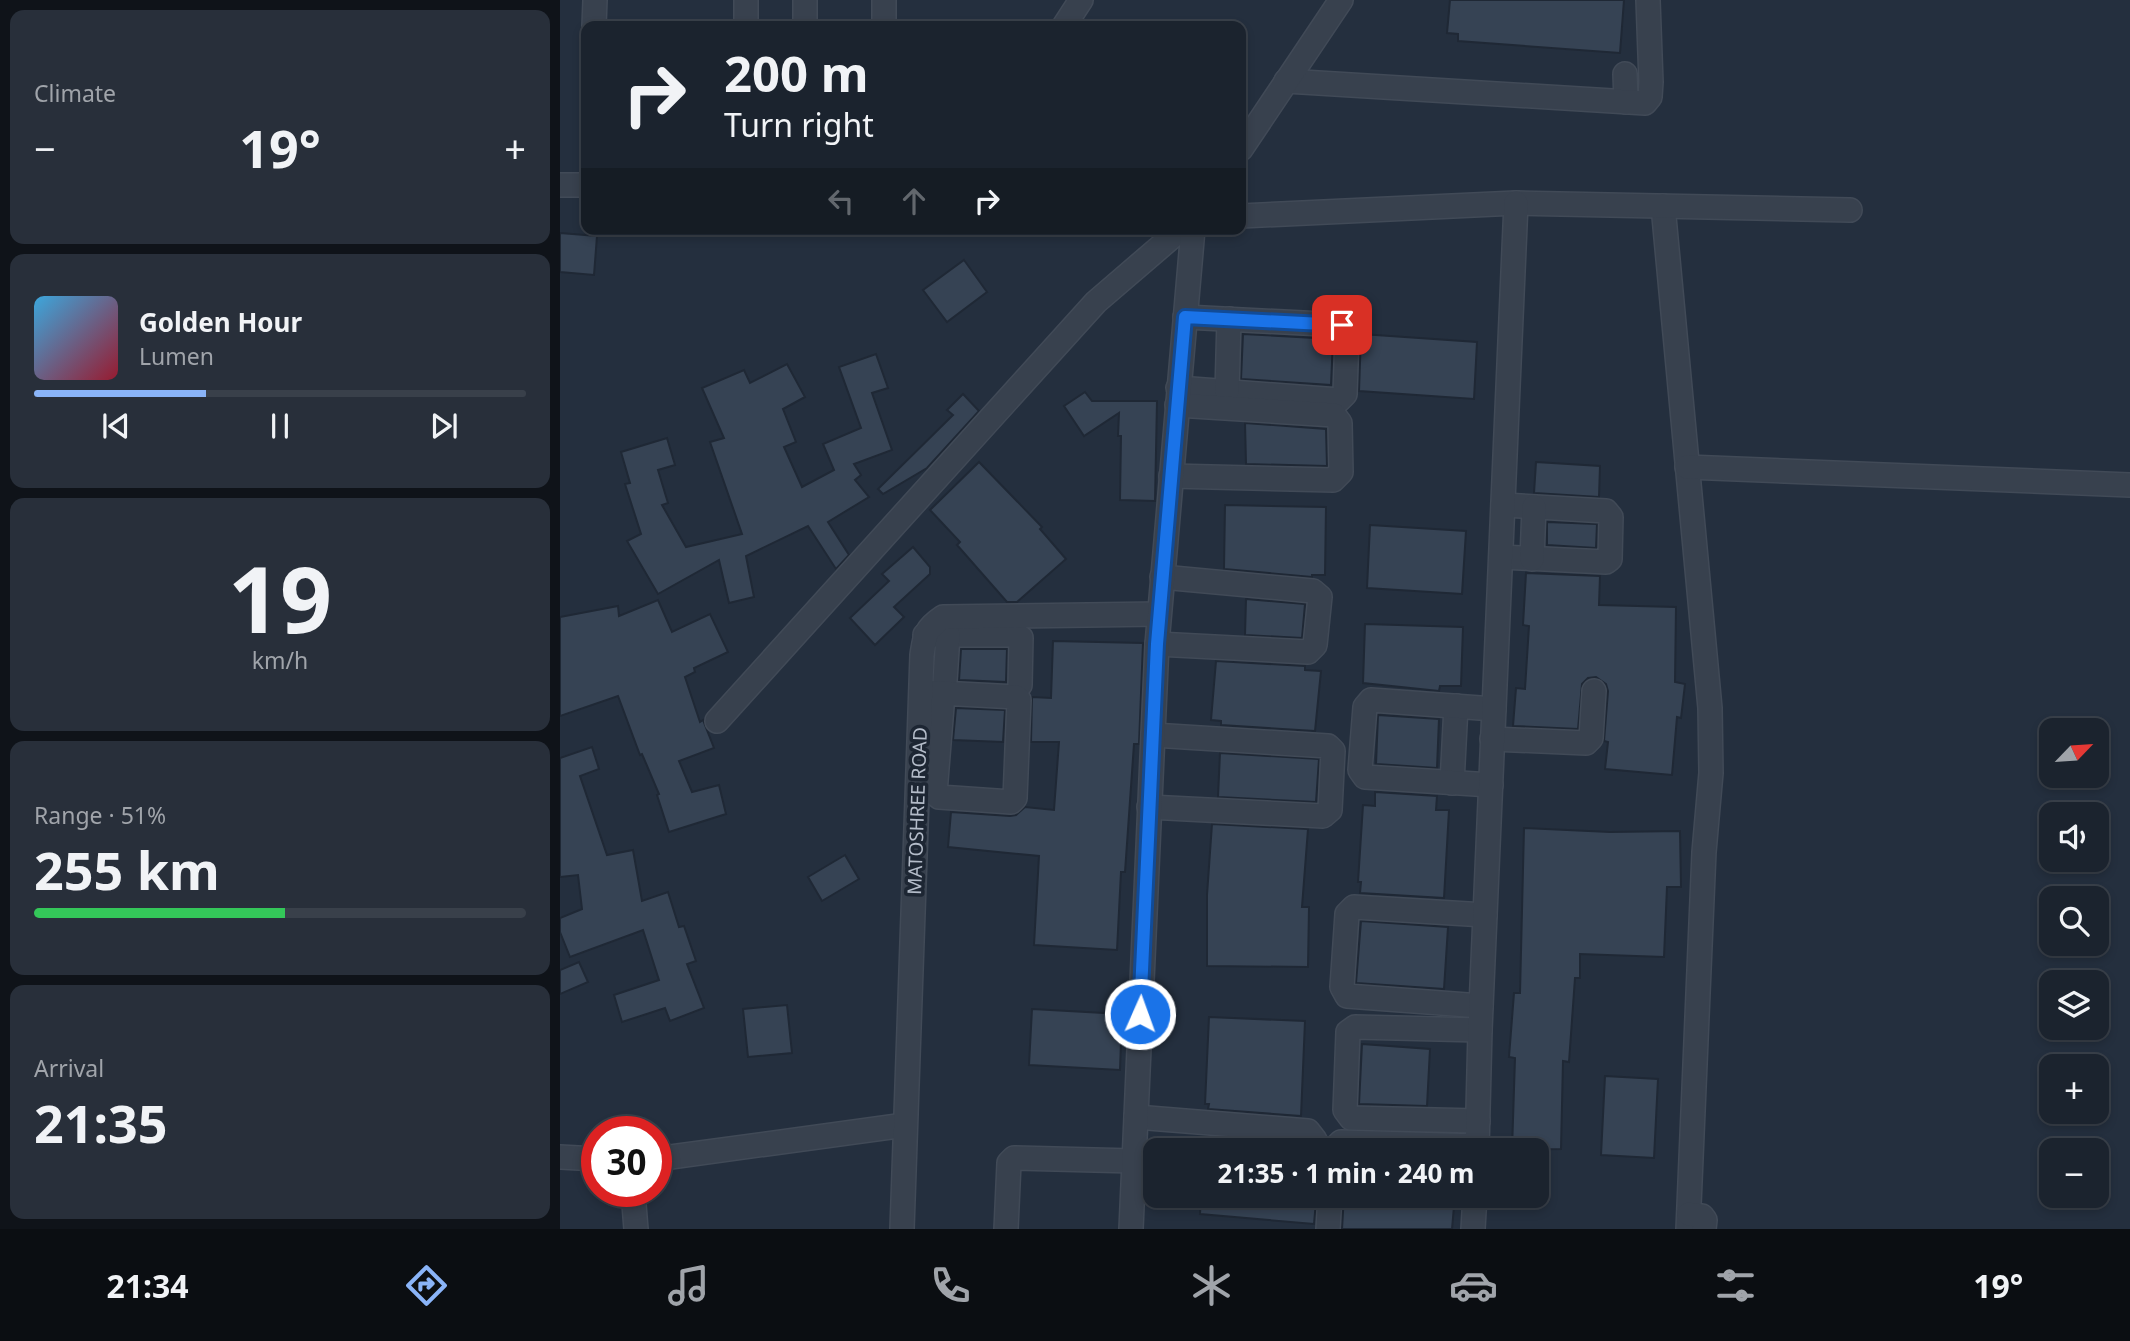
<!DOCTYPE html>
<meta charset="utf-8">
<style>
body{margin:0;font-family:"Noto Sans",sans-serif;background:#282f3a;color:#f1f3f6;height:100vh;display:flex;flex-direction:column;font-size:26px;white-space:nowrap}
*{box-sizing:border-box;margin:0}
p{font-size:23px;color:#a0a4aa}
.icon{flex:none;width:38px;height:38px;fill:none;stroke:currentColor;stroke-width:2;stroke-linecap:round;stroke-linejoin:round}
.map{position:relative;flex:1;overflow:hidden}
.drawer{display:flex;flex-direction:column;gap:10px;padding:10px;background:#0f1319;width:560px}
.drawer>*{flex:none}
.top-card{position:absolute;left:21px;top:21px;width:665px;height:214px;border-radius:14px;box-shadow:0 4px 10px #0003,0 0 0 2px #39404a;background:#1b232e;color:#f1f3f6;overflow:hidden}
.needle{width:46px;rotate:65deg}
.tools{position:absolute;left:1479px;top:718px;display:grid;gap:14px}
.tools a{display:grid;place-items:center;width:70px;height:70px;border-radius:14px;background:#1b232e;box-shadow:0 4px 10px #0003,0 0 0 2px #39404a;font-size:35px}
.speed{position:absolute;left:21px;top:1116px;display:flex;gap:14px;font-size:35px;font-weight:700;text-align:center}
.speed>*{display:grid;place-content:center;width:91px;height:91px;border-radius:50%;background:#1b232e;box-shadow:0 4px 10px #0003,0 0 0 2px #39404a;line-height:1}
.speed .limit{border:10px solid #d22;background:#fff;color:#111}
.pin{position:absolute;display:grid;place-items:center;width:60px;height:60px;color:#fff;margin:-30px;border-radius:14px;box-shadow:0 4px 10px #0006}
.me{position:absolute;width:77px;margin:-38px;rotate:2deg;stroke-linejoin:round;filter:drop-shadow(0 0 5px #0008)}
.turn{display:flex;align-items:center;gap:24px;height:147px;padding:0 28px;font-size:32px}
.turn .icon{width:91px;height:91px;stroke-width:2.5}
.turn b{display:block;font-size:49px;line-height:60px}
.lanes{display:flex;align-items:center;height:66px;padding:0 28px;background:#0003;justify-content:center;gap:35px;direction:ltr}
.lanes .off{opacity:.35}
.big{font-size:52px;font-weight:700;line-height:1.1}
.drawer .widget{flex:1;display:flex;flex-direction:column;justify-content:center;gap:10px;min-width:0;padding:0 24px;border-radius:14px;background:#282f3a}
.drawer .dial{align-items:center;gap:0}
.dial b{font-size:91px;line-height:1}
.song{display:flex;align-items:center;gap:21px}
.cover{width:84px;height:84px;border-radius:10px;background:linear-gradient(135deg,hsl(200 70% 55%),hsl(350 70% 35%))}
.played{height:7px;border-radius:4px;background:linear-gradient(90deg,#8ab4f8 35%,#39404a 35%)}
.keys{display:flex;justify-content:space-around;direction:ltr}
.heat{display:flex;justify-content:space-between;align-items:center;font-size:38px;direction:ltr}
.charge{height:10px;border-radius:5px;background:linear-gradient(90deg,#34c759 51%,#39404a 0)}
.trip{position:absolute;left:583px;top:1138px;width:406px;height:70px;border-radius:14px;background:#1b232e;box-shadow:0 4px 10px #0003,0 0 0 2px #39404a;font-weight:700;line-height:70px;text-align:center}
.dock{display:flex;height:112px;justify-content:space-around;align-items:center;background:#0b0e12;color:#a0a4aa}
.dock .icon{width:49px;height:49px}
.dock .selected{color:#8ab4f8}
.dock b{font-size:32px;color:#f1f3f6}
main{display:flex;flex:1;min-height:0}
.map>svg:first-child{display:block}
.building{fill:#364354;stroke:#1f2835;stroke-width:2}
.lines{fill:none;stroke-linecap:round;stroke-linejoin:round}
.minor-casing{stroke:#414a57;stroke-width:26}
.minor{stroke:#38414e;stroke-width:23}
.route-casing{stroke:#114b97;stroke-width:18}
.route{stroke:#1a73e8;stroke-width:12}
.labels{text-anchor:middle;stroke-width:7;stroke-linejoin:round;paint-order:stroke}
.street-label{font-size:19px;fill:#b4bcc9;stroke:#1d2633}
</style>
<main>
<section class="drawer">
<div class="widget"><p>Climate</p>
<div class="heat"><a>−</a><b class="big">19°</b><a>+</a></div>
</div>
<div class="widget">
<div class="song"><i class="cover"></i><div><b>Golden Hour</b><p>Lumen</p></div></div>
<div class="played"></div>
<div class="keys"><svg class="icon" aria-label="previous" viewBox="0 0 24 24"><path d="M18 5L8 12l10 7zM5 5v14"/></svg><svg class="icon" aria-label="pause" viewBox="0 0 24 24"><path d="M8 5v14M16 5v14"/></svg><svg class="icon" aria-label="next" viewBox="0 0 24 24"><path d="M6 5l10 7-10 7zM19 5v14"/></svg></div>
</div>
<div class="widget dial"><b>19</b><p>km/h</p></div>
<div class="widget"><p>Range · 51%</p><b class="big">255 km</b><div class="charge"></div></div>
<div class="widget"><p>Arrival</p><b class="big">21:35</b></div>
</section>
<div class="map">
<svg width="1570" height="1229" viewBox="0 0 1570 1229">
<rect width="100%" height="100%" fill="#242f3e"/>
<g class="building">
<path d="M890 0H1064L1060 53 898 41V34L887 33Z"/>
<path d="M0 233 37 236 34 275 0 272Z"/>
<path d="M404 260 427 292 387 322 363 290Z"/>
<path d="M683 334 773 339 771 385 681 379Z"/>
<path d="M801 334 917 342 914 399 799 391Z"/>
<path d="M316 354 328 388 312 393 332 450 294 464 301 475 295 480 309 497 268 522 289 555 276 569 248 526 186 556 194 597 169 603 159 560 98 594 67 541 81 534 65 484 70 483 61 452 107 438 115 465 98 470 108 503 102 505 126 547 182 534 150 442 164 438 142 388 184 370 190 383 227 364 245 397 223 409 236 442 224 447 242 487 274 470 263 444 301 428 279 367Z"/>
<path d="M525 392 532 401H597L595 501 560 500 561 436H558L559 413 524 436 504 406Z"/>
<path d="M403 394 419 411 367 468 323 494 318 489 393 415 387 410Z"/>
<path d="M685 423 766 429 767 466 686 464Z"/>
<path d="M419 462 482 527 480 529 506 559 457 602H447L397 545 400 542 370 510Z"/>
<path d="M976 462 1040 466 1039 497 974 493Z"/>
<path d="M665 505 766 507 765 575H752V577L664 569Z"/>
<path d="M987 522 1037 524 1036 548 987 545Z"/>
<path d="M810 525 906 531 902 594 807 588Z"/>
<path d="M353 547 370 567V574L334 607 344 617 315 645 290 618 329 581 322 574Z"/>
<path d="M966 573 1040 576 1039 605 1116 607 1115 682 1125 684 1121 718 1117 717 1112 775 1045 769 1048 742 1044 741 1048 691 1046 684 1036 677 1028 678 1022 684 1018 729 953 726 956 688 965 689 969 626 963 625Z"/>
<path d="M686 599 745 604 742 638 685 635Z"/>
<path d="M98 600 112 632 150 614 168 652 134 668 135 672 125 677 140 722 143 720 154 748 119 761 132 792 159 785 166 814 109 832 97 795 99 794 82 754 80 755 58 696 0 716V617L58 606 59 616Z"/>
<path d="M805 624 903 627 901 686H880L879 691 803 683Z"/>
<path d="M493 641 583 643 579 744H574L565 872H561L557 950 474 945 479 856 388 847 391 812 450 816 456 815 465 807 494 810 499 742H471L472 697 491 698Z"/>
<path d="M401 649H447L446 682 399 680Z"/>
<path d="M656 661 745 666V670L761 671 755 731 661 725V721L651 720Z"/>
<path d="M396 708 445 710 443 742 393 740Z"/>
<path d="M818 715 879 719 877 768 816 764Z"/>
<path d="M32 747 39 769 20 776 47 855 73 850 82 901 108 892 119 927 124 926 136 961 127 964 144 1008 110 1021 105 1008 62 1022 54 995 99 980 83 930 10 957 0 932V918L22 909 18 875 0 877V758Z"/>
<path d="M660 753 759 759 756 802 658 797Z"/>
<path d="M815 792 877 796 876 810H889L884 898 800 893 801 882H798L803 805 815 806Z"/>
<path d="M652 824 748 829 742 907H749L748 967 647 966V895Z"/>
<path d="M964 828 1050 832 1120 831 1121 887H1107L1104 957 1020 954V978H1015L1009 1062 1003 1061 1001 1149 952 1150 955 1058 949 1057 954 993H960Z"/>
<path d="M285 855 299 879 262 901 248 877Z"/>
<path d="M801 921 888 927 884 989 796 983Z"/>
<path d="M19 962 28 982 0 994V970Z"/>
<path d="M227 1005 232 1053 188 1057 183 1009Z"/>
<path d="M472 1009 562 1014 560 1070 469 1065Z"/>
<path d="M649 1017 745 1021 741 1116 648 1109 649 1104H645Z"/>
<path d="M802 1044 870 1049 867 1106 799 1104Z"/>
<path d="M1045 1076 1098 1079 1094 1158 1041 1155Z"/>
<path d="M646 1137 740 1144 739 1150H645Z"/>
<path d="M641 1195H718L717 1198 756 1201 754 1224 640 1214Z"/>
<path d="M784 1195H895L892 1229H782Z"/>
</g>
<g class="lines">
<defs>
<g id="minor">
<path d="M245 0V26"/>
<path d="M324 0V26"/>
<path d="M34 26 35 0"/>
<path d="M186 26V0"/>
<path d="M504 26 521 0"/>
<path d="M1065 74 1066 102"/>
<path d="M726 81 1085 103 1090 97 1091 82 1088 0"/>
<path d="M681 149 781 0"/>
<path d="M0 185H26"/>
<path d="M1103 206 1150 708 1151 773 1144 852 1128 1229"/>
<path d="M681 216 956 203 1290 210"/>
<path d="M618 388 779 400 785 394 787 334 782 325 625 317"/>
<path d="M667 391 669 319"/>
<path d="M1127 467 1570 485"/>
<path d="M611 476 773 480 781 472 780 423 774 415 617 405"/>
<path d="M941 557 1046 562 1050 559 1051 517 1046 511 943 505"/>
<path d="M972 559 974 507"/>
<path d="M365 635H457L461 638 460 685"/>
<path d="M597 644 748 652 755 645 760 597 753 591 602 577"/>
<path d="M385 681 388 635"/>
<path d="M361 692 456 697 459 700 455 798 451 802 379 797 375 793 383 694"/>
<path d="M157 721 536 302 621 229"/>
<path d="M932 739 1026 743 1031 738 1034 691"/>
<path d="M892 783 896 706"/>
<path d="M931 785 805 777 800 770 805 707 811 700 934 709"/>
<path d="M589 807 763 816 770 810 773 751 768 746 593 735"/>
<path d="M921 1006 787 996 782 987 787 914 794 907 925 915"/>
<path d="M576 1117 748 1131 755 1140V1150"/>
<path d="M918 1121 791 1118 785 1110 788 1032 795 1027 920 1030"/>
<path d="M773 1150 781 1142 917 1146"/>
<path d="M917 1150 920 1030 956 203"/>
<path d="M0 1157 37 1159"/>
<path d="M96 1159 345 1125"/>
<path d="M73 1192 76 1229"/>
<path d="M1129 1214 1142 1216 1145 1220 1144 1229"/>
<path d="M342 1229 362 655C365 635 365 629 383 617L599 614"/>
<path d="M446 1229 449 1163 454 1158 574 1161"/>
<path d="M571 1229 597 644 633 229"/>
<path d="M768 1229 770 1195"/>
<path d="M913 1229 915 1195"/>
</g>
</defs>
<use href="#minor" class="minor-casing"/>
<use href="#minor" class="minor"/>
</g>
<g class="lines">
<defs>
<path id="route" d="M580 1014 597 644 625 317 782 325"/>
</defs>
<use href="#route" class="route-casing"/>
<use href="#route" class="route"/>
</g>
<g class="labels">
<g class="street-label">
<text transform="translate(357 811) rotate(-88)" y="7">MATOSHREE ROAD</text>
</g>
</g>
</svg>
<div class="tools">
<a><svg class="needle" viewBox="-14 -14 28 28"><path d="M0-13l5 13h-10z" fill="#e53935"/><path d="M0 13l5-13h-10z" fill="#a0a4aa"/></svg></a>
<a><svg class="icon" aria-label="sound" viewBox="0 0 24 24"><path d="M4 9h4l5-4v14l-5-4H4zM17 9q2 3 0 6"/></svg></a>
<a><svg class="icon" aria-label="search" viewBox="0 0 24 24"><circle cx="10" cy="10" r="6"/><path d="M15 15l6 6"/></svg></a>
<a><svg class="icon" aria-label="layers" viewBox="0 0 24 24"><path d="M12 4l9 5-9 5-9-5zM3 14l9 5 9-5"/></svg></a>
<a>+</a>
<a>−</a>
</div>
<div class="speed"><div class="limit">30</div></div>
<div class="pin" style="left:782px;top:325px;background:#d93025"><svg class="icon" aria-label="arrive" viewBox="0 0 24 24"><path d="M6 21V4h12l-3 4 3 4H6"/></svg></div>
<svg class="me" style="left:580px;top:1014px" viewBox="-20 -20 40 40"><circle r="17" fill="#1a73e8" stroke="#fff" stroke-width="3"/><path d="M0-11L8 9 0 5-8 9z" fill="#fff"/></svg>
<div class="trip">21:35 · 1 min · 240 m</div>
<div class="top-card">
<div class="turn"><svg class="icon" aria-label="right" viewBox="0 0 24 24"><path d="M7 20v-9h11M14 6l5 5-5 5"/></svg><div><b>200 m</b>Turn right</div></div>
<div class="lanes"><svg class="icon off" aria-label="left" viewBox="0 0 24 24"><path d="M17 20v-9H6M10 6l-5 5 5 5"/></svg><svg class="icon off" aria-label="ahead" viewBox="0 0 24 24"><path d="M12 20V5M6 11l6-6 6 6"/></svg><svg class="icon" aria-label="right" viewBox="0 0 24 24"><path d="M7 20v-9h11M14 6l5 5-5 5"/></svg></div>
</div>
</div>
</main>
<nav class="dock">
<b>21:34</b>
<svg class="icon selected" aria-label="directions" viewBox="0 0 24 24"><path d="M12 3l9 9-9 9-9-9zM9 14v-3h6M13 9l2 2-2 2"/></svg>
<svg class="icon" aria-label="music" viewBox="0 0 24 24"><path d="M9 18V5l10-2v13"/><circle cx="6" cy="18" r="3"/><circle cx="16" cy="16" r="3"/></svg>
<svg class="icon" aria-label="phone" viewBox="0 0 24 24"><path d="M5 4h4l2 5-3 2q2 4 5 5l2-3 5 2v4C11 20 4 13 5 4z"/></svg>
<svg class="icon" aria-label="climate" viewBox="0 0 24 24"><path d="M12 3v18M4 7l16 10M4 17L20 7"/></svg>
<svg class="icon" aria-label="car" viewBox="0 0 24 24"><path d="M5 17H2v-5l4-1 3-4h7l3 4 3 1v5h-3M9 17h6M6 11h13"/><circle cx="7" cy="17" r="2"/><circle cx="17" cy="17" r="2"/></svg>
<svg class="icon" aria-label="filters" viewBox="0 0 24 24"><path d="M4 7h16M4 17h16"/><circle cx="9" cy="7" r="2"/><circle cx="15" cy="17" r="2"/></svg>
<b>19°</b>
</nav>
